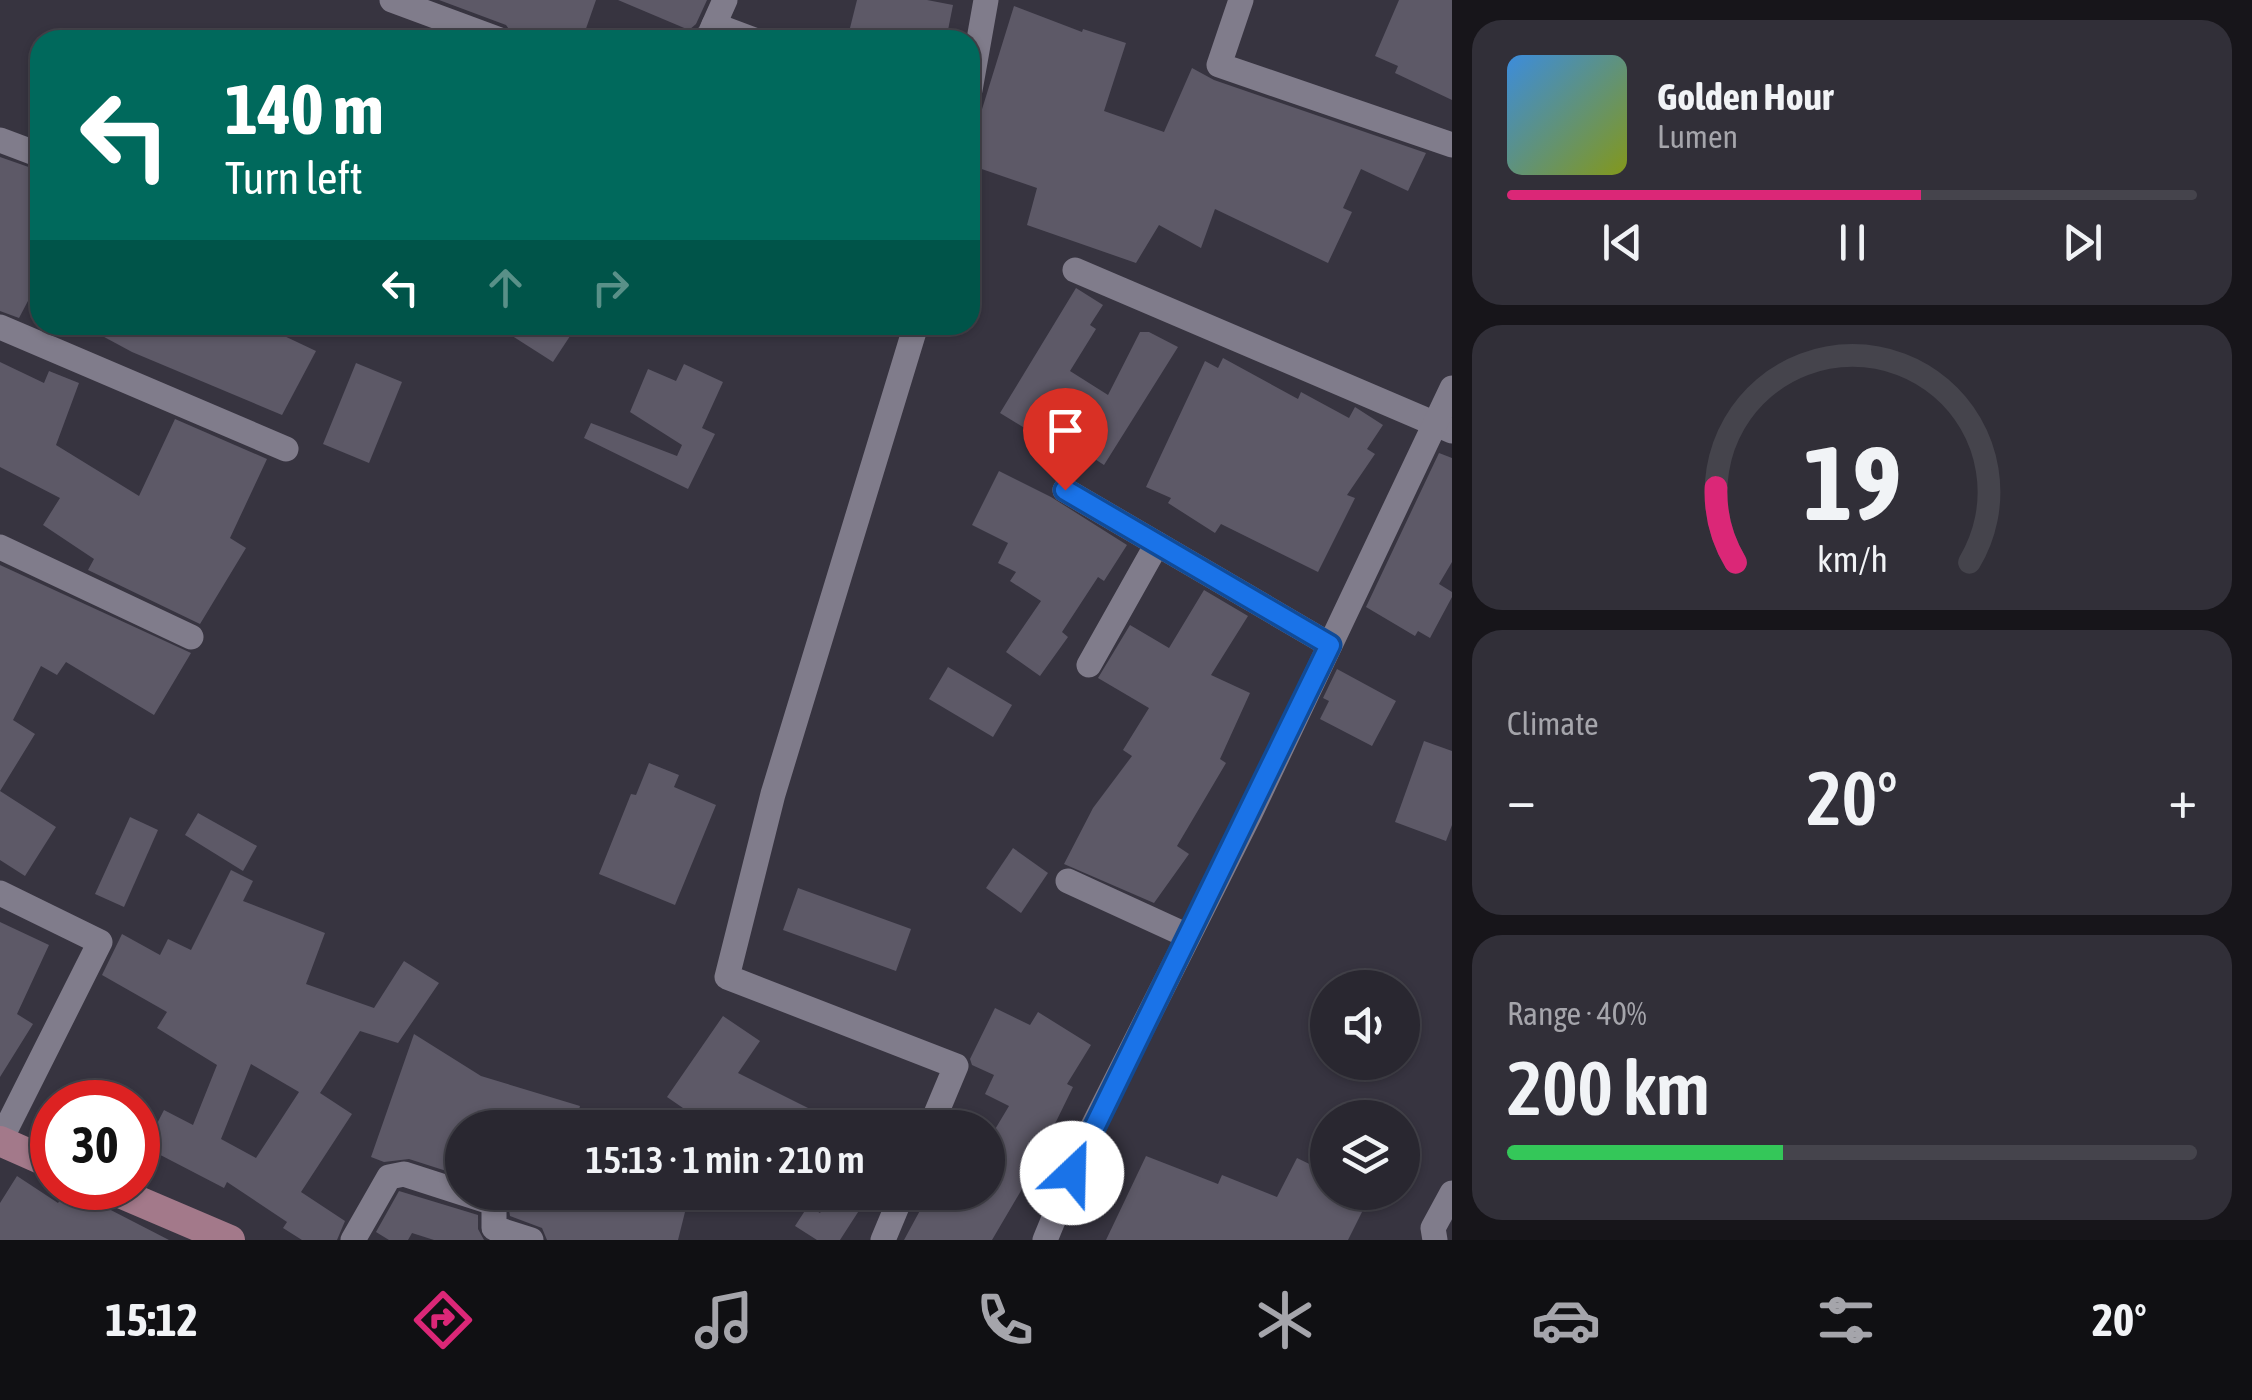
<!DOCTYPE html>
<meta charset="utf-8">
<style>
body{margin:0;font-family:"Asap Condensed",sans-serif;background:#312f38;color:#f1f3f6;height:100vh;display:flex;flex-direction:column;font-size:38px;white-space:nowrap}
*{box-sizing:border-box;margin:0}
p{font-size:32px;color:#a5a5ab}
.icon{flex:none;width:55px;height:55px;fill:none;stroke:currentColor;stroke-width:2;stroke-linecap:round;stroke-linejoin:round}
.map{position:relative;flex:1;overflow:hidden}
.side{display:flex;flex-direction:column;gap:20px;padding:20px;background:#17151a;width:800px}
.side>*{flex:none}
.hud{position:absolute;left:30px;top:30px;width:950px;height:305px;border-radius:30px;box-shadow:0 2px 8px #0004,0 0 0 2px #45444c;background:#00695c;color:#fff;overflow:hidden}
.controls{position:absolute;left:1310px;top:970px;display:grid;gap:20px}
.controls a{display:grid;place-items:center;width:110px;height:110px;border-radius:50%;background:#292730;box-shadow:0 2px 8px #0004,0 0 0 2px #45444c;font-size:50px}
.speed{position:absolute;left:30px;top:1080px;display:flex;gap:20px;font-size:50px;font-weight:700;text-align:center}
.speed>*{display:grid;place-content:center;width:130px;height:130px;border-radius:50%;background:#292730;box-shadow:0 2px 8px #0004,0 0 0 2px #45444c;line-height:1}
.speed .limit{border:15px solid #d22;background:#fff;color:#111}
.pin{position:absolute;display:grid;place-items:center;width:85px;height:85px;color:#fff;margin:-102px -42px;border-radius:50% 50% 50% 0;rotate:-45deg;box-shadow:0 0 10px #0007}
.pin .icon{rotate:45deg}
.me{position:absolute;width:110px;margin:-55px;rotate:24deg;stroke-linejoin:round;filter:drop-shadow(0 0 8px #0008)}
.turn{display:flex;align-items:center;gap:35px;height:210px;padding:0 30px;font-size:45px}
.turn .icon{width:130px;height:130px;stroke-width:2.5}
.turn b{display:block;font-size:70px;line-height:85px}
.lanes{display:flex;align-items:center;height:95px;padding:0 30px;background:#0003;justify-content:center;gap:50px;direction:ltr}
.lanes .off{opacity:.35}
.big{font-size:75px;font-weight:600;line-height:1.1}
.side .widget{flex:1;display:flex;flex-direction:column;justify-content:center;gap:15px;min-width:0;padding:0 35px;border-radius:30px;background:#312f38}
.side .dial{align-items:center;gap:0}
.dial svg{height:260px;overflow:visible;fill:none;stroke:#45444c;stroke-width:7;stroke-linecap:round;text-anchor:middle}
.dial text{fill:#f1f3f6;stroke:none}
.song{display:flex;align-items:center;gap:30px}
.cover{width:120px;height:120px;border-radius:15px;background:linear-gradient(135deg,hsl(210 70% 55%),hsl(70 70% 35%))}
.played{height:10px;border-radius:5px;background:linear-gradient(90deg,#db2777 60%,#45444c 60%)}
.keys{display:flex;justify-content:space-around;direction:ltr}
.heat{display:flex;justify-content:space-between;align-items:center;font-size:55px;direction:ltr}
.charge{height:15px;border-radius:8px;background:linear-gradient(90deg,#34c759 40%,#45444c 0)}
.trip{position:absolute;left:445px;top:1110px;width:560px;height:100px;border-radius:50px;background:#292730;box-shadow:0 2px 8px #0004,0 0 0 2px #45444c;font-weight:600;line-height:100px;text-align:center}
.dock{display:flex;height:160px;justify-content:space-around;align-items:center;background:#101013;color:#a5a5ab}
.dock .icon{width:70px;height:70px}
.dock .active{color:#db2777}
.dock b{font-size:45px;color:#f1f3f6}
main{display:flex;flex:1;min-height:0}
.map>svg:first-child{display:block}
.building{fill:#5d5967;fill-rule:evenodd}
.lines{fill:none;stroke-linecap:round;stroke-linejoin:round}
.street{stroke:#807c8b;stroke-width:25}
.secondary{stroke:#a3798a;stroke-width:30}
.route-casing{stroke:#114b97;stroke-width:25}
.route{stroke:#1a73e8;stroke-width:18}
</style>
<main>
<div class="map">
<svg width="1452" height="1240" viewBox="0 0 1452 1240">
<rect width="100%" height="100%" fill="#373440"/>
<g class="building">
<path d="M439 0H596L582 40H517L506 25Z"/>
<path d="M618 0H707L696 24 689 30Z"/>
<path d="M857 0H927L953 5 946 40H847Z"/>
<path d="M1399 0H1452V100L1395 73 1398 66 1375 56Z"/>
<path d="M1014 6 1082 32 1083 29 1126 43 1104 111 1164 132 1192 68 1214 80 1426 153 1408 191 1361 169 1343 208 1352 212 1328 263 1215 209 1201 248 1159 225 1136 263 1027 225 1037 188 970 165V148Z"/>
<path d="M0 157 40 171V304L29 299 19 318 0 311Z"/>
<path d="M1076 288 1103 305 1090 325 1096 329 1070 371 1108 395 1140 332H1149L1178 347 1104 465 1064 439 1056 452 1035 438 1036 435 1000 413Z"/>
<path d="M82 325H261L316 351 282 415 132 352Z"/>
<path d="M495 325H560L572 333 553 362Z"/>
<path d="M1223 358 1298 399 1301 392 1349 418 1355 407 1383 425 1367 449 1375 454 1347 495 1355 498 1318 572 1221 524 1215 533 1168 503 1171 498 1146 487 1205 361 1218 368Z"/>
<path d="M0 362 44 383 49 371 79 383 56 445 139 496 175 419 267 459 230 538 246 548 200 624 88 570 94 559 43 525 60 498 0 467Z"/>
<path d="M356 363 402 382 369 463 323 444Z"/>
<path d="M684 364 723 382 702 428 715 434 688 489 584 438 591 423 677 456 682 445 630 412 648 369 676 381Z"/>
<path d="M1439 453 1452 458V562L1439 584 1452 592V597L1430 638 1418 631 1415 636 1366 607Z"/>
<path d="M999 471 1051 497 1127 545 1104 581 1098 577 1062 632 1068 637 1040 676 1006 652 1041 601 1010 581 1016 572 998 563 1008 543 972 525Z"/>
<path d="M0 565 191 653 154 715 66 662 57 675 41 666 13 720 35 734 0 791 56 827 25 876 0 860Z"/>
<path d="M1204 590 1248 616 1211 675 1250 693 1220 759 1226 763 1177 846 1189 854 1154 903 1064 864 1093 808 1132 756 1123 750 1149 708 1098 678 1130 625 1169 648Z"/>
<path d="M948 667 1012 705 993 737 929 699Z"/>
<path d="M1337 669 1396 701 1372 746 1320 719 1329 701 1323 698Z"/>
<path d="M1424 741 1452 751V825L1446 841 1395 822Z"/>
<path d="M649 763 679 775 674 787 716 805 675 905 599 874 631 794 636 795Z"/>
<path d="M198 813 257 846 243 871 185 835Z"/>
<path d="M130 817 158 830 124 907 95 894Z"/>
<path d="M1013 848 1048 873 1021 913 986 888Z"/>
<path d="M231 870 253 881 243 901 325 933 306 984 374 1008 404 961 439 983 398 1043 360 1031 320 1093 352 1114 301 1192 345 1221 337 1240H302L283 1228 287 1222 227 1182 224 1188 145 1147 164 1110 193 1125 217 1065 157 1028 167 1012 102 975 122 934 160 955 168 939 191 950ZM251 1064 299 1092 256 1158 221 1139Z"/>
<path d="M798 888 911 929 896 971 783 930Z"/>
<path d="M0 922 49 945 17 1014 33 1024 0 1077Z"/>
<path d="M995 1008 1030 1025 1038 1012 1091 1045 1067 1084 1073 1087 1049 1136 1052 1138 992 1240H904L930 1192H988V1141L1009 1106 985 1094 994 1075 972 1065 970 1059Z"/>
<path d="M723 1016 760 1041 738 1073 848 1128H712L667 1097Z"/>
<path d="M414 1034 481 1076 580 1106 574 1128H462V1176L409 1159 384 1162 371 1157Z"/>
<path d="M1146 1156 1218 1184 1222 1175 1277 1197 1297 1158 1328 1173V1192H1372L1348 1240H1106Z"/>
<path d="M17 1176 58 1203 68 1188 169 1240H0V1203Z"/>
<path d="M399 1191 478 1215V1229L484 1240H434L412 1233 408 1240H389L376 1232Z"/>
<path d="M506 1192H690L678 1240H547L542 1228 510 1216Z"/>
<path d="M834 1192H871L840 1240H817L795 1226 808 1206 820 1213Z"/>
</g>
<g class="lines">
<g class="street">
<path d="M392 0 500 40"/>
<path d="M1241 0 1219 65 1452 145"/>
<path d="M714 25 754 40"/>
<path d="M701 40 708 38 725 0"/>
<path d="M970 90 986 0"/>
<path d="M0 140 40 155"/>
<path d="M1075 270 1452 431"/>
<path d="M916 325 773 794 727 977 956 1066 930 1128"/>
<path d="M0 327 286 449"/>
<path d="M1065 490 1330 645"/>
<path d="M0 547 191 637"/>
<path d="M1089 665 1157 544"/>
<path d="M1068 881 1188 936"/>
<path d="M0 893 100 942 0 1141"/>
<path d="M353 1240 389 1177 404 1174 494 1203V1228L531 1240"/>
<path d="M883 1240 903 1192"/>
<path d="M1045 1240 1086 1140 1250 814 1452 388"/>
<path d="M1435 1240 1433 1228 1452 1193"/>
</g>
<g class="secondary">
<path d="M0 1141 52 1164"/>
<path d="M108 1188 230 1240"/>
</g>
</g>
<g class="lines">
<defs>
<path id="route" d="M1065 490 1330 645 1072 1173"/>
</defs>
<use href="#route" class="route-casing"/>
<use href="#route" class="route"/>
</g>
</svg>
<div class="controls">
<a><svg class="icon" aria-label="sound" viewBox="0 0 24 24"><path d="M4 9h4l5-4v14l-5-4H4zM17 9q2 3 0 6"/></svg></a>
<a><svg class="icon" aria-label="layers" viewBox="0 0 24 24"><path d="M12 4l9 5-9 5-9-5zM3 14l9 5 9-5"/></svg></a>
</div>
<div class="speed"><div class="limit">30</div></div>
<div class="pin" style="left:1065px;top:490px;background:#d93025"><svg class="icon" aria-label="arrive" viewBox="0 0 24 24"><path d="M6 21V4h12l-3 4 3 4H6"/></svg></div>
<svg class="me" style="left:1072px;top:1173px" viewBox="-20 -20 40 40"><circle r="19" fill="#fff"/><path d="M0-13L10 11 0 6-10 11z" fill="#1a73e8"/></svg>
<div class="trip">15:13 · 1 min · 210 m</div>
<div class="hud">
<div class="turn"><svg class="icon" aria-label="left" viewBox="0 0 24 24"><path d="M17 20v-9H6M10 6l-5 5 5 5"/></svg><div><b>140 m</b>Turn left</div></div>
<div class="lanes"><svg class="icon" aria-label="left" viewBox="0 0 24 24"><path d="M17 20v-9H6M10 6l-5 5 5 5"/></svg><svg class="icon off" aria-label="ahead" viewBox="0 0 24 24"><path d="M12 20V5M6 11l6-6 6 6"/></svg><svg class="icon off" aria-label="right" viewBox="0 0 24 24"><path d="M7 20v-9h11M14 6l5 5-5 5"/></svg></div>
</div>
</div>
<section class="side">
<div class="widget">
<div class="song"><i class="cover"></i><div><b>Golden Hour</b><p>Lumen</p></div></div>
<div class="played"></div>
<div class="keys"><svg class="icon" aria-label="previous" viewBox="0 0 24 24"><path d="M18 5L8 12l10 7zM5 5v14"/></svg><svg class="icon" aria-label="pause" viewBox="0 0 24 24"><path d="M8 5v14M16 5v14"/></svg><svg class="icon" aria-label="next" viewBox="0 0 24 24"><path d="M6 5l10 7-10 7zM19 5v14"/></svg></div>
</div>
<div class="widget dial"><svg viewBox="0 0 100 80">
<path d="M14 69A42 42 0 1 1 86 69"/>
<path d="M14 69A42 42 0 0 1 8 46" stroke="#db2777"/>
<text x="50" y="56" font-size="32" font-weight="700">19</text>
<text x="50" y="72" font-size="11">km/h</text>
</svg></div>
<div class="widget"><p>Climate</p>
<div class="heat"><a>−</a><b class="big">20°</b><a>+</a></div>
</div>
<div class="widget"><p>Range · 40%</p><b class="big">200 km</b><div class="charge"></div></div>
</section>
</main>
<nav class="dock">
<b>15:12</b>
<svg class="icon active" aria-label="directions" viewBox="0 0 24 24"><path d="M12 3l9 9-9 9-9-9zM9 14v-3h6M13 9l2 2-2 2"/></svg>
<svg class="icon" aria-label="music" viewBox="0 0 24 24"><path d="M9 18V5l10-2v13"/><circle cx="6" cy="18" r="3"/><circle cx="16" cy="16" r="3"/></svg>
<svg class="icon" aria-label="phone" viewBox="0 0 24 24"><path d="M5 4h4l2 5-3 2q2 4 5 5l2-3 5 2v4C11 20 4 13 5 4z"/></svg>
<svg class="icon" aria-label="climate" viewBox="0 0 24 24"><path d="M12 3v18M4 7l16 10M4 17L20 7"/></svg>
<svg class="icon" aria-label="car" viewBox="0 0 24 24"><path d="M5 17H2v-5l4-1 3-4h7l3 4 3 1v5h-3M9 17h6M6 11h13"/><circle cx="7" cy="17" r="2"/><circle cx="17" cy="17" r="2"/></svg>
<svg class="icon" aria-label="filters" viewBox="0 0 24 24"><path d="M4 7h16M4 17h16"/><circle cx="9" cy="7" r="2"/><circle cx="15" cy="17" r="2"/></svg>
<b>20°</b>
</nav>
